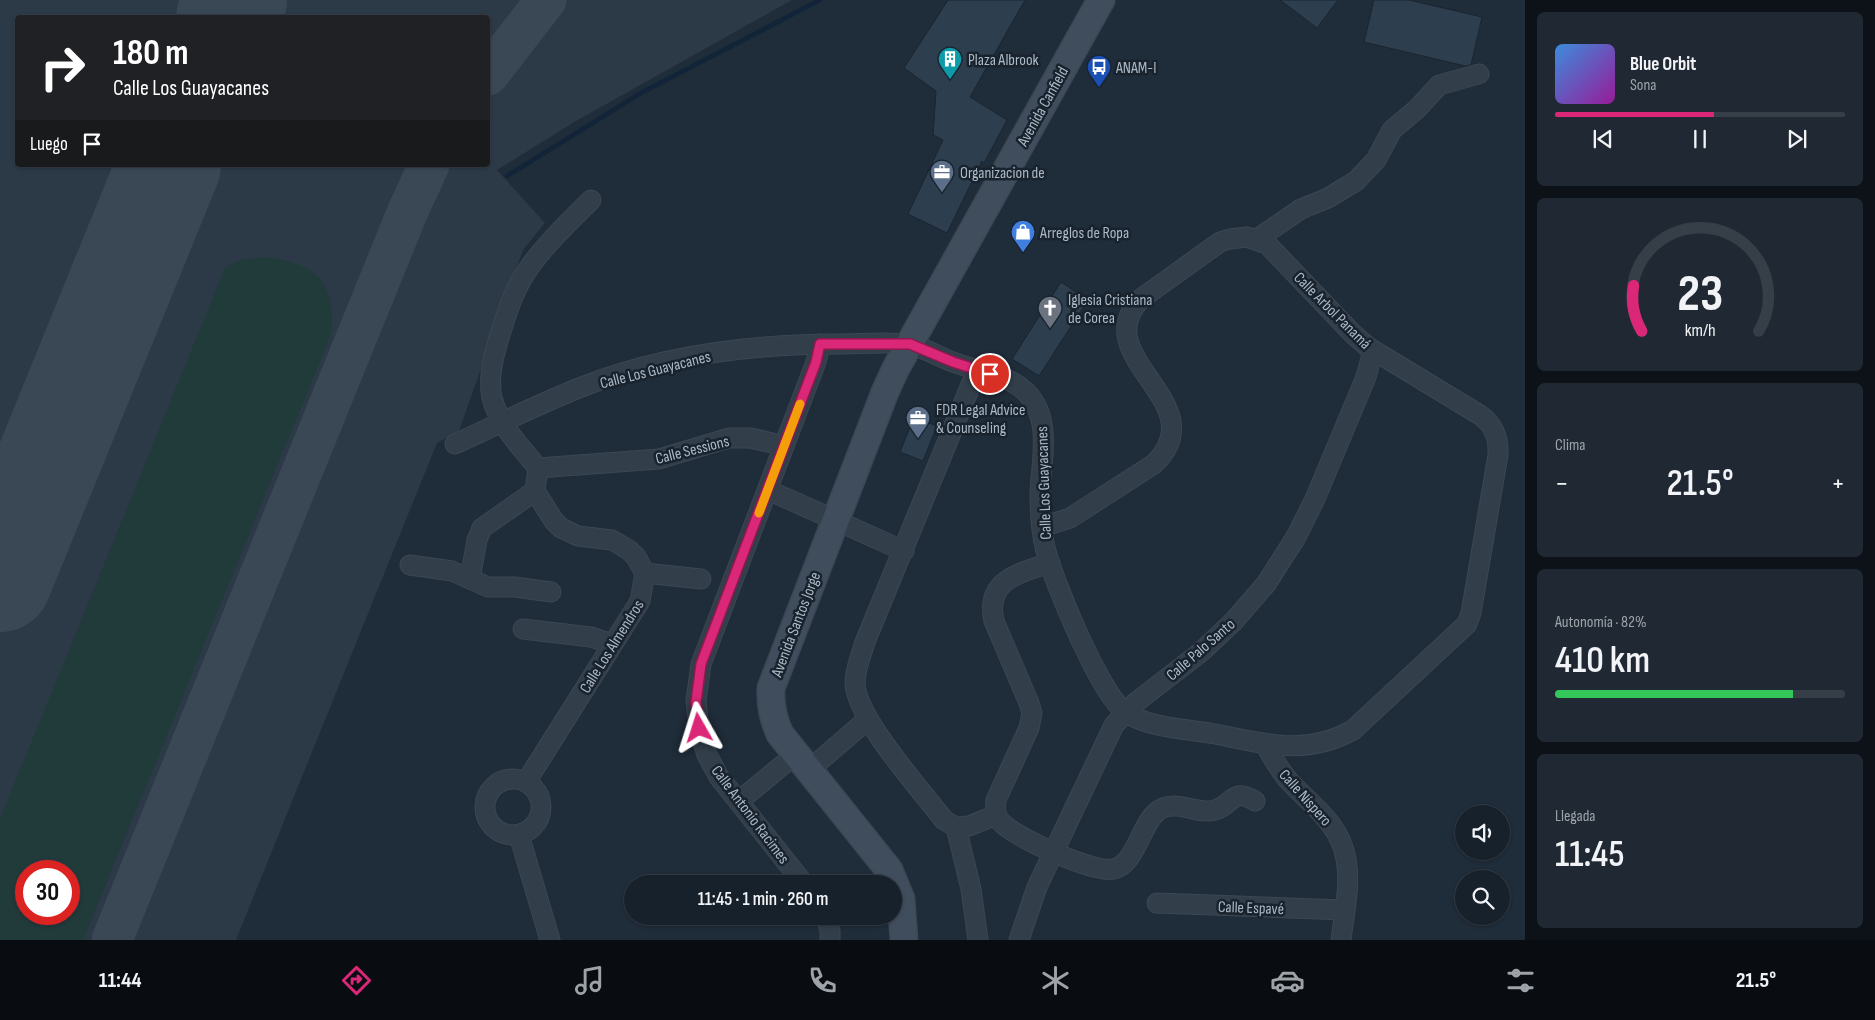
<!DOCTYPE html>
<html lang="es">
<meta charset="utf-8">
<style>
body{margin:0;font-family:"Sofia Sans Condensed",sans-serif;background:#202933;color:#f1f3f6;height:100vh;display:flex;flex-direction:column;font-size:19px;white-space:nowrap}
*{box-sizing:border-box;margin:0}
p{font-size:16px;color:#9ea3a9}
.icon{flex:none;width:28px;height:28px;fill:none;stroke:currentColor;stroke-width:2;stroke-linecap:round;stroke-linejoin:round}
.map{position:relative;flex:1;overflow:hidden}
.panel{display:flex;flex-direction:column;gap:12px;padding:12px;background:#0d1218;width:350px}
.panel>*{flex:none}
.top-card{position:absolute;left:15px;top:15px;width:475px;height:152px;border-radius:5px;box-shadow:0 1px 4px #0004,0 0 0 1px #363e47;background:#202124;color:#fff;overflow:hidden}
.fabs{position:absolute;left:1455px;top:805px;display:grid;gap:10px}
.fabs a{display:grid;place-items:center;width:55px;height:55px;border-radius:50%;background:#17212b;box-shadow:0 1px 4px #0004,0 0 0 1px #363e47;font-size:25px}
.speed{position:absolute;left:15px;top:860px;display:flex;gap:10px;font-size:25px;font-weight:700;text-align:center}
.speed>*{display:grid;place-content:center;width:65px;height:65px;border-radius:50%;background:#17212b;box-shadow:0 1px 4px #0004,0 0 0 1px #363e47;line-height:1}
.speed .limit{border:8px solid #d22;background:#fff;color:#111}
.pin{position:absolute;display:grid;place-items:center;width:42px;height:42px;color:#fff;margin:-21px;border:2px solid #fff;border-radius:50%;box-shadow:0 1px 5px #0007}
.me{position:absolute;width:55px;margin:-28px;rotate:354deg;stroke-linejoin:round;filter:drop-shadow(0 0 4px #0008)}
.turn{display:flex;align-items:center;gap:18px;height:105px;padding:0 15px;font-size:22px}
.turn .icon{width:65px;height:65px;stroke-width:2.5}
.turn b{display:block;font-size:35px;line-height:42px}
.then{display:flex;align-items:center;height:48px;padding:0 15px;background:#0003;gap:10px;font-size:19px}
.big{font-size:38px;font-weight:600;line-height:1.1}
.panel .tile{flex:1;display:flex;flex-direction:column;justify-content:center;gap:8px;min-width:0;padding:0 18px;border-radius:8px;background:#202933}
.panel .dial{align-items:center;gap:0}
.dial svg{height:130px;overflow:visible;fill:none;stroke:#363e47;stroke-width:7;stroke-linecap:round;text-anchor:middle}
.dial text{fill:#f1f3f6;stroke:none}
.song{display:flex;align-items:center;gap:15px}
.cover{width:60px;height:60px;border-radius:8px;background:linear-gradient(135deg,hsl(210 70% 55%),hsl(300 70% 35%))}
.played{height:5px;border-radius:2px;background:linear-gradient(90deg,#db2777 55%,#363e47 55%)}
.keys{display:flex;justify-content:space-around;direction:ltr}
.heat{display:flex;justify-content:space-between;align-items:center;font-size:28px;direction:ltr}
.charge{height:8px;border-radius:4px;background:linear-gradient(90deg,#34c759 82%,#363e47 0)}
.trip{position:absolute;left:624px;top:875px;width:278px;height:50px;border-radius:25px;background:#17212b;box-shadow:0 1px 4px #0004,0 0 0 1px #363e47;font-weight:600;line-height:50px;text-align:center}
.dock{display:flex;height:80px;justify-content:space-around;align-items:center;background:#090d11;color:#9ea3a9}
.dock .icon{width:35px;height:35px}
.dock .on{color:#db2777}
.dock b{font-size:22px;color:#f1f3f6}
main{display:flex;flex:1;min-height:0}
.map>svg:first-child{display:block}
.airport{fill:#2c3947;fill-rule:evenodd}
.green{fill:#213a3a;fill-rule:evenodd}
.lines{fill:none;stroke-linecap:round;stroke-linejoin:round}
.stream{stroke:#122437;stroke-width:4.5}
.taxiway{stroke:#3a4755;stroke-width:41}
.runway{stroke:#3a4755;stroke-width:104}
.building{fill:#2d3e4e;stroke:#1a2530}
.minor-casing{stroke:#3c4753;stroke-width:21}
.secondary-casing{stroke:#3c4753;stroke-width:29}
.minor{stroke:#323e4a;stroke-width:19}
.secondary{stroke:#404d5d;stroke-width:26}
.route-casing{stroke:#8e194d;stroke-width:12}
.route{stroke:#db2777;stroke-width:9}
.slow{stroke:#f59e0b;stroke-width:9}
.labels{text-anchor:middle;stroke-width:5;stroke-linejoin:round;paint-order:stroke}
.poi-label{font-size:16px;fill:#acb9c6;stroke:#18232e;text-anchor:start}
.street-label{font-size:16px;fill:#acb9c6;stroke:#18232e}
</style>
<main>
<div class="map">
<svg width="1525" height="940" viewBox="0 0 1525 940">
<rect width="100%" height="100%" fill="#1f2c39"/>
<path class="airport" d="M0 0H792L576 121 497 170 545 223 523 250 459 431 437 443 236 940H0ZM18 18H488V165H18ZM26 871H69V914H26Z"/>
<path class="green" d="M266 257C318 264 335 282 331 334L83 940H0V819L226 266 245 259ZM26 871H69V914H26Z"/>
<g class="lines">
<path class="stream" d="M507 176 641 93 820 0"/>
<g class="taxiway">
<path d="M488 75 546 0"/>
<path d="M112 940 407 213 429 165"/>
</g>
<g class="runway">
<path d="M228 18 235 0"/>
<path d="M0 580 169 165"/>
</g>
</g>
<g class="building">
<path d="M948 0H1025L970 97 1007 120 984 163 982 161 947 233 908 214 943 140 933 135 936 91 904 68Z"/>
<path d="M1280 0H1338L1317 28Z"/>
<path d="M1374 0H1409L1482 17 1471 65 1465 66 1364 42Z"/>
<path d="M1061 282 1088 300 1039 376 1012 359Z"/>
<path d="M914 417 937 426 923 461 900 452Z"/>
</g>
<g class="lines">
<defs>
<g id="minor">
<path d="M1257 239 1301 209 1328 198 1356 181 1376 160 1392 130 1417 109 1439 85 1479 74"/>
<path d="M977 370 865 642C861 656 855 669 855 683 856 718 921 790 944 820L956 827 971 889 978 940"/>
<path d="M455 444C496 425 537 405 579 388 661 355 753 344 841 344 858 344 897 341 912 345 927 349 941 358 956 363 979 372 1007 374 1026 392 1053 419 1041 460 1040 494 1040 512 1041 530 1045 547 1052 579 1100 693 1124 711 1146 728 1188 729 1215 734 1265 744 1307 756 1353 730L1467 624 1471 613 1498 455C1499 438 1494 425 1480 415L1368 347 1353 334 1267 244 1247 237 1230 239 1220 242 1142 298C1083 356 1218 403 1154 464L1070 518 1042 527"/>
<path d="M538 468 659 459 729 438H751L784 446"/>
<path d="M768 490 904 551"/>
<path d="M1050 563C1019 573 985 580 994 621L1029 703 1032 713 1029 728 996 800C995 808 995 815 1000 821 1013 837 1095 874 1114 869 1138 863 1141 817 1163 808 1180 801 1198 815 1215 810 1233 805 1232 787 1255 801"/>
<path d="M410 565 452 571 488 587H515L551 592"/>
<path d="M645 573 701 579"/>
<path d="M470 579 477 540 482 528 535 491"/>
<path d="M523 629 591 637 612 644"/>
<path d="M1265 744C1272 757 1279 769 1288 780 1311 805 1340 823 1346 859 1351 885 1344 914 1341 940"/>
<path d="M809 770 867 720"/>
<circle cx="513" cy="807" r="28"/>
<path d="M526 782 640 601 645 573 636 557 629 550 612 540 578 536 561 528 554 521 535 491 538 468C521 447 499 425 492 398 488 379 493 359 498 341 505 319 511 297 523 277 540 249 568 223 591 200"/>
<path d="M739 801 796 754"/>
<path d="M956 827 969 826 996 815"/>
<path d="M519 835 550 940"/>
<path d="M804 884 719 777 707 755 699 729 696 701 701 664 816 362 820 344"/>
<path d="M1157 903 1344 910"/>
<path d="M826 916 830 931V940"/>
<path d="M1019 940 1037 887 1114 725 1135 703 1201 652 1233 622 1266 584 1296 537 1315 499 1366 377 1373 351"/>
</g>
<path id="secondary" d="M904 940 901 899 889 870 780 734C773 719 770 706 771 688L885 392 895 370 1101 0"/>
</defs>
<use href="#minor" class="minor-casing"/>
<use href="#secondary" class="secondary-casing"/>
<use href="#minor" class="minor"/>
<use href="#secondary" class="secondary"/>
</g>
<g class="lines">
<defs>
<path id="route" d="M699 728 696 702 701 664 816 362 820 344H910L953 362 990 374"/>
</defs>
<use href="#route" class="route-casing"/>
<use href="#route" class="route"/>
<path class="slow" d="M759 513 800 404"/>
</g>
<defs>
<symbol id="building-pin" viewBox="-11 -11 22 30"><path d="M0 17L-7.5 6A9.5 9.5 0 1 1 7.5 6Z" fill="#0f9aa8" stroke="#18232e"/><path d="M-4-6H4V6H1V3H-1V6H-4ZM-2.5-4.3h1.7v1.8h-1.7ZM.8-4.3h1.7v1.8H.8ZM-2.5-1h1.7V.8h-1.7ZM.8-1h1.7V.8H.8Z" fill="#fff"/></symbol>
<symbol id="bus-pin" viewBox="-11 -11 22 30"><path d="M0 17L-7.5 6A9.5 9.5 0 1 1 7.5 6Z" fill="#1a4fb4" stroke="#18232e"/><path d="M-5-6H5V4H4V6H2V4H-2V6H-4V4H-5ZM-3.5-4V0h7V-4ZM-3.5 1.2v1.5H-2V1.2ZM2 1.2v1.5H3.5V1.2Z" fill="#fff"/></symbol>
<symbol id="office-pin" viewBox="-11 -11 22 30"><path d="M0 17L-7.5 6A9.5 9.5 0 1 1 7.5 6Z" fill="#5c6f8a" stroke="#18232e"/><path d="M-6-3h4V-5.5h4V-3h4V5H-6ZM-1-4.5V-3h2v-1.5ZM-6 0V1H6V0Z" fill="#fff"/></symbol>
<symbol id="shop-pin" viewBox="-11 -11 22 30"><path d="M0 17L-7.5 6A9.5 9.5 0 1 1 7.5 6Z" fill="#3f7fe0" stroke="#18232e"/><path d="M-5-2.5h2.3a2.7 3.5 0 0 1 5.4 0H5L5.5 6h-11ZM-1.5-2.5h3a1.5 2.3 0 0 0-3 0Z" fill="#fff"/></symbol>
<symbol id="church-pin" viewBox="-11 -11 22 30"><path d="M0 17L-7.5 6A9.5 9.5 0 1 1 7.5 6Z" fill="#6b7280" stroke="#18232e"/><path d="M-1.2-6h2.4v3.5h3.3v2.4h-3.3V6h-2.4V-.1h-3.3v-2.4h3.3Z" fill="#fff"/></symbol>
</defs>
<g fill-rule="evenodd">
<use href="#building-pin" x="936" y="45" width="28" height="38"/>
<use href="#bus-pin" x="1085" y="53" width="28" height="38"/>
<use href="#office-pin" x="928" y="158" width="28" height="38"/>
<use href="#shop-pin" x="1009" y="218" width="28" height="38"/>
<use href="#church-pin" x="1036" y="294" width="28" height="38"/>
<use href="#office-pin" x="904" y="404" width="28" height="38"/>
</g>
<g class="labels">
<g class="poi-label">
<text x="968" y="65">Plaza Albrook</text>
<text x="1116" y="73">ANAM-I</text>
<text x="960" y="178">Organizacion de</text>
<text x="1040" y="238">Arreglos de Ropa</text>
<text x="1068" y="305">Iglesia Cristiana<tspan x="1068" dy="18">de Corea</tspan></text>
<text x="936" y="415">FDR Legal Advice<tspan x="936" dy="18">&amp; Counseling</tspan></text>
</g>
<g class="street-label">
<text transform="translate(1042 106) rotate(-61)" y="6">Avenida Canfield</text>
<text transform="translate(1333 310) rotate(45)" y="6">Calle Arbol Panamá</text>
<text transform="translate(655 369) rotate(-14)" y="6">Calle Los Guayacanes</text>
<text transform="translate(692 449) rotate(-14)" y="6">Calle Sessions</text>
<text transform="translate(1043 483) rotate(-92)" y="6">Calle Los Guayacanes</text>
<text transform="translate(795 624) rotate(-69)" y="6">Avenida Santos Jorge</text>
<text transform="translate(611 646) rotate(-58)" y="6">Calle Los Almendros</text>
<text transform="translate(1200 649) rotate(-41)" y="6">Calle Palo Santo</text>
<text transform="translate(1306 797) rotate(48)" y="6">Calle Níspero</text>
<text transform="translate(751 814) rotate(53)" y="6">Calle Antonio Racimes</text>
<text transform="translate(1251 907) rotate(2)" y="6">Calle Espavé</text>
</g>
</g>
</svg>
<div class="fabs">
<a><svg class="icon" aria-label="sound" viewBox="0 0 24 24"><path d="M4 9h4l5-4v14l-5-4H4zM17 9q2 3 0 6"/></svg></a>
<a><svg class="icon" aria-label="search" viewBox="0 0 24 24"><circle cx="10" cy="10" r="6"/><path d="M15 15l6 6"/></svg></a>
</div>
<div class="speed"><div class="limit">30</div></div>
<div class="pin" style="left:990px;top:374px;background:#d93025"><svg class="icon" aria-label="arrive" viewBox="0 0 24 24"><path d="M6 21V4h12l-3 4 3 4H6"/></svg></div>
<svg class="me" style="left:699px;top:728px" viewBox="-20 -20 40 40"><path d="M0-17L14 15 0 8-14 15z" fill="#db2777" stroke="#fff" stroke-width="4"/></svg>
<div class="trip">11:45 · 1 min · 260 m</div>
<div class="top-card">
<div class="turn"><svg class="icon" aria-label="right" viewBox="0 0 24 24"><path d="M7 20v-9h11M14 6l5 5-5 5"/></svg><div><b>180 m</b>Calle Los Guayacanes</div></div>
<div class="then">Luego<svg class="icon" aria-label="arrive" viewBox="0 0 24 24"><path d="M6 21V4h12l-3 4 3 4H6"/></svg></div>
</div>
</div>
<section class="panel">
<div class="tile">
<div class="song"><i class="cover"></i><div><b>Blue Orbit</b><p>Sona</p></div></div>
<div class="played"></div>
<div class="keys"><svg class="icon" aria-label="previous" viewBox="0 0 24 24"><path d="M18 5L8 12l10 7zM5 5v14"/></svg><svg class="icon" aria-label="pause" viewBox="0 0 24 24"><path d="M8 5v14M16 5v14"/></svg><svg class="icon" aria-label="next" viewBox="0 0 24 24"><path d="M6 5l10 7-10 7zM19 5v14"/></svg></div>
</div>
<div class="tile dial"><svg viewBox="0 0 100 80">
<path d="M14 69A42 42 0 1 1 86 69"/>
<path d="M14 69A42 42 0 0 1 9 41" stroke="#db2777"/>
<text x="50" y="56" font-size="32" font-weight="700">23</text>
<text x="50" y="72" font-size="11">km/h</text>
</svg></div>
<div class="tile"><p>Clima</p>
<div class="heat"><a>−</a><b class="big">21.5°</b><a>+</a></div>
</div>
<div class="tile"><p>Autonomía · 82%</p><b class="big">410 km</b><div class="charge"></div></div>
<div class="tile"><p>Llegada</p><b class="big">11:45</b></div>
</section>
</main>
<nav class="dock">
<b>11:44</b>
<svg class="icon on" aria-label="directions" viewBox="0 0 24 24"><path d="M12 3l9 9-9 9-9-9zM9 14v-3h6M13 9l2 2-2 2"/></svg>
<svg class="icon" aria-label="music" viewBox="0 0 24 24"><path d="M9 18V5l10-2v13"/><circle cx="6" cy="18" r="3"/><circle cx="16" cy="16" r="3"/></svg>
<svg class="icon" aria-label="phone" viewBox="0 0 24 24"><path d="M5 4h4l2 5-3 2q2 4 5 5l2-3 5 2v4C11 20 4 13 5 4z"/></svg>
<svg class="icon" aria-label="climate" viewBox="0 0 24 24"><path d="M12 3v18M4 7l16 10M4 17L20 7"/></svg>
<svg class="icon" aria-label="car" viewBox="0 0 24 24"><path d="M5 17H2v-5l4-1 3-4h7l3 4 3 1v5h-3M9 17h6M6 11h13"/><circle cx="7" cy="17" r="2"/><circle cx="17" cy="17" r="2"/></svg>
<svg class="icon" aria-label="filters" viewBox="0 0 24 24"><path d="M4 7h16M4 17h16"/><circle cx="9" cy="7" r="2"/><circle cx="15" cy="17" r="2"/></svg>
<b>21.5°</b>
</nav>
